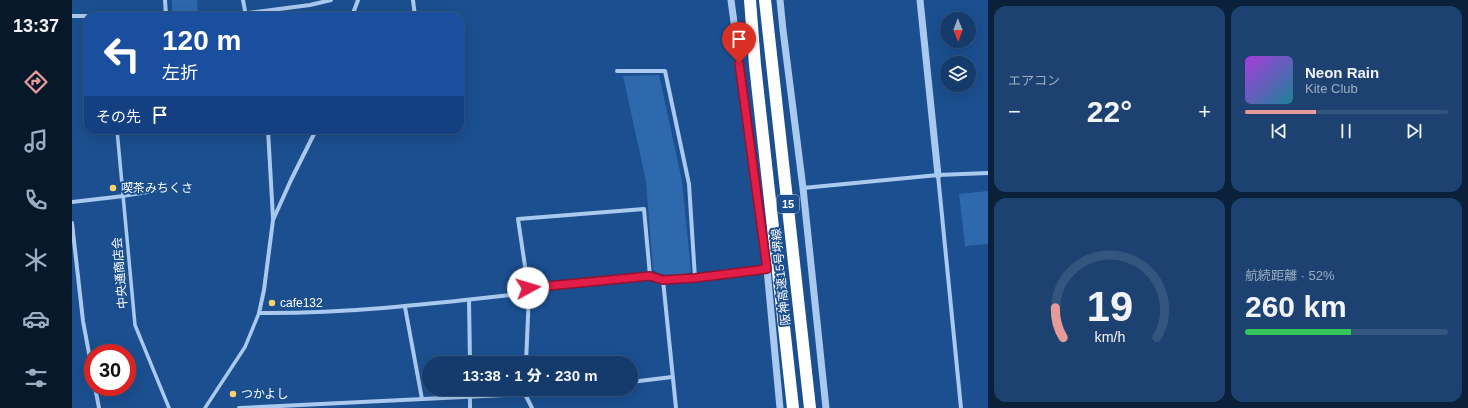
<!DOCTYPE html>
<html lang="ja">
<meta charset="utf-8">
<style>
body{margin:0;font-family:Helvetica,"Noto Sans JP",sans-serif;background:#1d4271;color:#f1f3f6;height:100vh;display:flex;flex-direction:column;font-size:15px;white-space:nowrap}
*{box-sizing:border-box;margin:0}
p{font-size:13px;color:#9dadc1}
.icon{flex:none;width:22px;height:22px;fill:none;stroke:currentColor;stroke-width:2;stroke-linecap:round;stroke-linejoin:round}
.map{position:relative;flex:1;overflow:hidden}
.details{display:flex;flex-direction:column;gap:6px;padding:6px;background:#0b203b;width:480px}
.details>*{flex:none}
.guide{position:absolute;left:12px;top:12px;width:380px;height:122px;border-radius:12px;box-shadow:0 4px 16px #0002,0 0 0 1px #33557e;background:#1a4fa0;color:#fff;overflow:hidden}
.needle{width:26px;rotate:179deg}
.buttons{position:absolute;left:868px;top:12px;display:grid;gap:8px}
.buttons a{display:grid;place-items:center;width:36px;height:36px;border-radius:50%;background:#143b6b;box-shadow:0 4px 16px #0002,0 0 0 1px #33557e;font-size:20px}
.speed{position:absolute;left:12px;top:344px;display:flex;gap:8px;font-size:20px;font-weight:700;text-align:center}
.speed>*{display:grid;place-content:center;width:52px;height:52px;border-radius:50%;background:#143b6b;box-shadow:0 4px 16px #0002,0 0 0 1px #33557e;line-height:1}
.speed .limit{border:6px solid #d22;background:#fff;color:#111}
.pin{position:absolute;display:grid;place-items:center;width:34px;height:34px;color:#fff;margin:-41px -17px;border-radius:50% 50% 50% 0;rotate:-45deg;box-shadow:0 0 4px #0007}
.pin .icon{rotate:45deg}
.me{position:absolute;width:44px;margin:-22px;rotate:84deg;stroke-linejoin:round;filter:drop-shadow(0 0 3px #0008)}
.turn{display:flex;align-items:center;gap:14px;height:84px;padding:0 12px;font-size:18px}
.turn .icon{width:52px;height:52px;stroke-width:2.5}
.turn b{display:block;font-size:28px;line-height:34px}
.then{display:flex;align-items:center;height:38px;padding:0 12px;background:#0003;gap:8px;font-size:15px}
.big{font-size:30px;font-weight:800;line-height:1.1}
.details .tile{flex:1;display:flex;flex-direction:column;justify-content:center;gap:6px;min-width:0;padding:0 14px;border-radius:12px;background:#1d4271}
.details .dial{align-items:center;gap:0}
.dial svg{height:104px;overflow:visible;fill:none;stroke:#33557e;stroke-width:7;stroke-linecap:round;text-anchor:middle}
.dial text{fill:#f1f3f6;stroke:none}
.song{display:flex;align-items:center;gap:12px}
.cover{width:48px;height:48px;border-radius:6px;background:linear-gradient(135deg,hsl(280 70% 55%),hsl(190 70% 35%))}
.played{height:4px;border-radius:2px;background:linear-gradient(90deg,#e69b98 35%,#33557e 35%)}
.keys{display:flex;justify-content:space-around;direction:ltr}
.heat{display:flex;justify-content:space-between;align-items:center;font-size:22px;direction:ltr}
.charge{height:6px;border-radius:3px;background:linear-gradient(90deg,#34c759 52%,#33557e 0)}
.details .tiles{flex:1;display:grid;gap:6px;grid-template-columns:repeat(2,1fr)}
.trip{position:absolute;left:350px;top:356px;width:216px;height:40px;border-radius:20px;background:#143b6b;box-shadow:0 4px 16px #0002,0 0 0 1px #33557e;font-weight:800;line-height:40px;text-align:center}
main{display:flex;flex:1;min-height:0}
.dock{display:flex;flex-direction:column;width:72px;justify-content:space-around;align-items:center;background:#08182b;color:#9dadc1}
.dock .icon{width:28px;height:28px}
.dock .active{color:#e69b98}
.dock b{font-size:18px;color:#f1f3f6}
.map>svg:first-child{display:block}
.green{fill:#2e69ad}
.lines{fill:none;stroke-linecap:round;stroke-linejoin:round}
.pedestrian{stroke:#a9c9ee;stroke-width:3.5}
.minor{stroke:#a9c9ee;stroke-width:4}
.tertiary{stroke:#a9c9ee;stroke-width:7}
.motorway{stroke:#fff;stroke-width:12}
.route-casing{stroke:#92132f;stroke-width:10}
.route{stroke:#e11d48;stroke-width:7}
.poi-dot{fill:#ffd166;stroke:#1b4f8f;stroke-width:1.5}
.labels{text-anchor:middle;stroke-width:4;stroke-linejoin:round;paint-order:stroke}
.shield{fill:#1b4f8f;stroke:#bbcadd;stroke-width:1}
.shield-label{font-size:11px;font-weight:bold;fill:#fff}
.poi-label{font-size:12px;fill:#fff;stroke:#1b4f8f;text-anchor:start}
.street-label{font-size:12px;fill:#fff;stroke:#1b4f8f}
</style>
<main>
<nav class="dock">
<b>13:37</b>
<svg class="icon active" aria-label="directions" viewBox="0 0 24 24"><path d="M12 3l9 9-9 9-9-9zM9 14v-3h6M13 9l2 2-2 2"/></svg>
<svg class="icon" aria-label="music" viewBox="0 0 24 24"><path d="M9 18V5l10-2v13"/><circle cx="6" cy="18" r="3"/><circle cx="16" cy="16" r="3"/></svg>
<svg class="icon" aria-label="phone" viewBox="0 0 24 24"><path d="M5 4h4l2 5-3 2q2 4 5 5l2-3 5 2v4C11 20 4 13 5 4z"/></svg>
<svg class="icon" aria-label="climate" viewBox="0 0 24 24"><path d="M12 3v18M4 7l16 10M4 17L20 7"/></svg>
<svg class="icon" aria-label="car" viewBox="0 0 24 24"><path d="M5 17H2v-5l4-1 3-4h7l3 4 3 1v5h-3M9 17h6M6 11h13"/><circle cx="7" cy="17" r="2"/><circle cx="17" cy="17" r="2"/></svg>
<svg class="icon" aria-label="filters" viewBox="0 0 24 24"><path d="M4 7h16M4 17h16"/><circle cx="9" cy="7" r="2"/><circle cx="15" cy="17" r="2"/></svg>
</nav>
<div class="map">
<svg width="916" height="408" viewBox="0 0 916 408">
<rect width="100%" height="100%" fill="#1b4f8f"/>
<g class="green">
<path d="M100 0H125L126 13 100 11Z"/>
<path d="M587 75 610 181 619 271 616 275C604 276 591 277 581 270L574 181 551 76Z"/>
<path d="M916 191V244L893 246 887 194Z"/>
</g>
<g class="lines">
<g class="pedestrian">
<path d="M45 130 63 325 97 408"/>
<path d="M52 196 83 191"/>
<path d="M133 408 173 347 187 313"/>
</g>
<g class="minor">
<path d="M93 0 94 15"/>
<path d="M171 0 174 16"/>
<path d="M341 0 343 16"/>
<path d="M0 16H109"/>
<path d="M152 16 238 5 259 0"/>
<path d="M280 16 286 0"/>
<path d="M545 71H593L617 184 623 278"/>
<path d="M196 130 201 218"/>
<path d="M244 130 219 180 201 220 192 290 187 313C277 314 367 303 457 293"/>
<path d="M866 175 889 408"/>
<path d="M731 188 866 175 916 173"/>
<path d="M0 202 52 196"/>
<path d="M0 223 11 321 21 375"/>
<path d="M591 280 604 408"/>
<path d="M456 288 578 276 591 280 623 278 695 269"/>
<path d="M397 300 398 363"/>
<path d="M333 307 350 399"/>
<path d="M454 363 457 293 446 219 572 209 578 276"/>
<path d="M559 382 600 377"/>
<path d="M23 387 27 408"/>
<path d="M398 389V408"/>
<path d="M453 389V394L460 408"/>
<path d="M167 408 453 394 499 389"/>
</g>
<g class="tertiary">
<path d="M659 0 695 269 708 408"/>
<path d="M708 0 711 30 731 188 754 408"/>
<path d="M848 0 866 175"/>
</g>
<g class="motorway">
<path d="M678 0 683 65 721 408"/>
<path d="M693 0 738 408"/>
</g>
</g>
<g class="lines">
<defs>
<path id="route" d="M456 288 578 276 591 280 623 278 695 269 667 63"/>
</defs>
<use href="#route" class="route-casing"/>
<use href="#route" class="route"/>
</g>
<g class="poi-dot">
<circle cx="41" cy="188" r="4"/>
<circle cx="200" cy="303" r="4"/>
<circle cx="161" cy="394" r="4"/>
</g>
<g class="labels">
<rect class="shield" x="705" y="195" width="22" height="18" rx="3"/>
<g class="shield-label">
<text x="716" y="208">15</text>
</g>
<g class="poi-label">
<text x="49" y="192">喫茶みちくさ</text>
<text x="208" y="307">cafe132</text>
<text x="169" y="398">つかよし</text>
</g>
<g class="street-label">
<text transform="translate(48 273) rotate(-95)" y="4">中央通商店会</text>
<text transform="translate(709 277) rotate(-96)" y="4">阪神高速15号堺線</text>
</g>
</g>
</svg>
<div class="buttons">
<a><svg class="needle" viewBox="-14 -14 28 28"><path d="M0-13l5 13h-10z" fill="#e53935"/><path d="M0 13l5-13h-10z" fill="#9dadc1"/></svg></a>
<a><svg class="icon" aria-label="layers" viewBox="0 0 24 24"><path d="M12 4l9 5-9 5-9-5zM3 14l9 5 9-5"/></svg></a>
</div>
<div class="speed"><div class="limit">30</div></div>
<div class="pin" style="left:667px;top:63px;background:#d93025"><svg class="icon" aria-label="arrive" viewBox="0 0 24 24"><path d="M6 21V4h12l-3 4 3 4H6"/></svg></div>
<svg class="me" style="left:456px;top:288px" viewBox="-20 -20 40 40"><circle r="19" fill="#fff"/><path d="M0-13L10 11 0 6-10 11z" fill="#e11d48"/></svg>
<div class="trip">13:38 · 1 分 · 230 m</div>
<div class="guide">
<div class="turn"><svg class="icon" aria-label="left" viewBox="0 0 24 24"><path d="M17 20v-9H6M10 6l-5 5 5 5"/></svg><div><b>120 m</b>左折</div></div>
<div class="then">その先<svg class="icon" aria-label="arrive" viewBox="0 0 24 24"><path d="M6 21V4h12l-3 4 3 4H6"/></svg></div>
</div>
</div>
<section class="details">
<div class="tiles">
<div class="tile"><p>エアコン</p>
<div class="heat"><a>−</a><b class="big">22°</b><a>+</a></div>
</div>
<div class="tile">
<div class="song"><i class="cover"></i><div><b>Neon Rain</b><p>Kite Club</p></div></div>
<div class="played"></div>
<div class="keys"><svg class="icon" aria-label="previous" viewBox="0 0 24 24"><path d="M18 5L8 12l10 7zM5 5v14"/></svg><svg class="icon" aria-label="pause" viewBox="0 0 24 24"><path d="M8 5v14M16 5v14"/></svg><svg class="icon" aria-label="next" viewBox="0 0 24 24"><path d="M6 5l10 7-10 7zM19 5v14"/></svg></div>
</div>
<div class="tile dial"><svg viewBox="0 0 100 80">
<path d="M14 69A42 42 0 1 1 86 69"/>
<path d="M14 69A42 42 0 0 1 8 46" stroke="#e69b98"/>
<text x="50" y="56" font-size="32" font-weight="700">19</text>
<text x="50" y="72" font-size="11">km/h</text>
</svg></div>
<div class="tile"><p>航続距離 · 52%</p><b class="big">260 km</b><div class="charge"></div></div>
</div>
</section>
</main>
